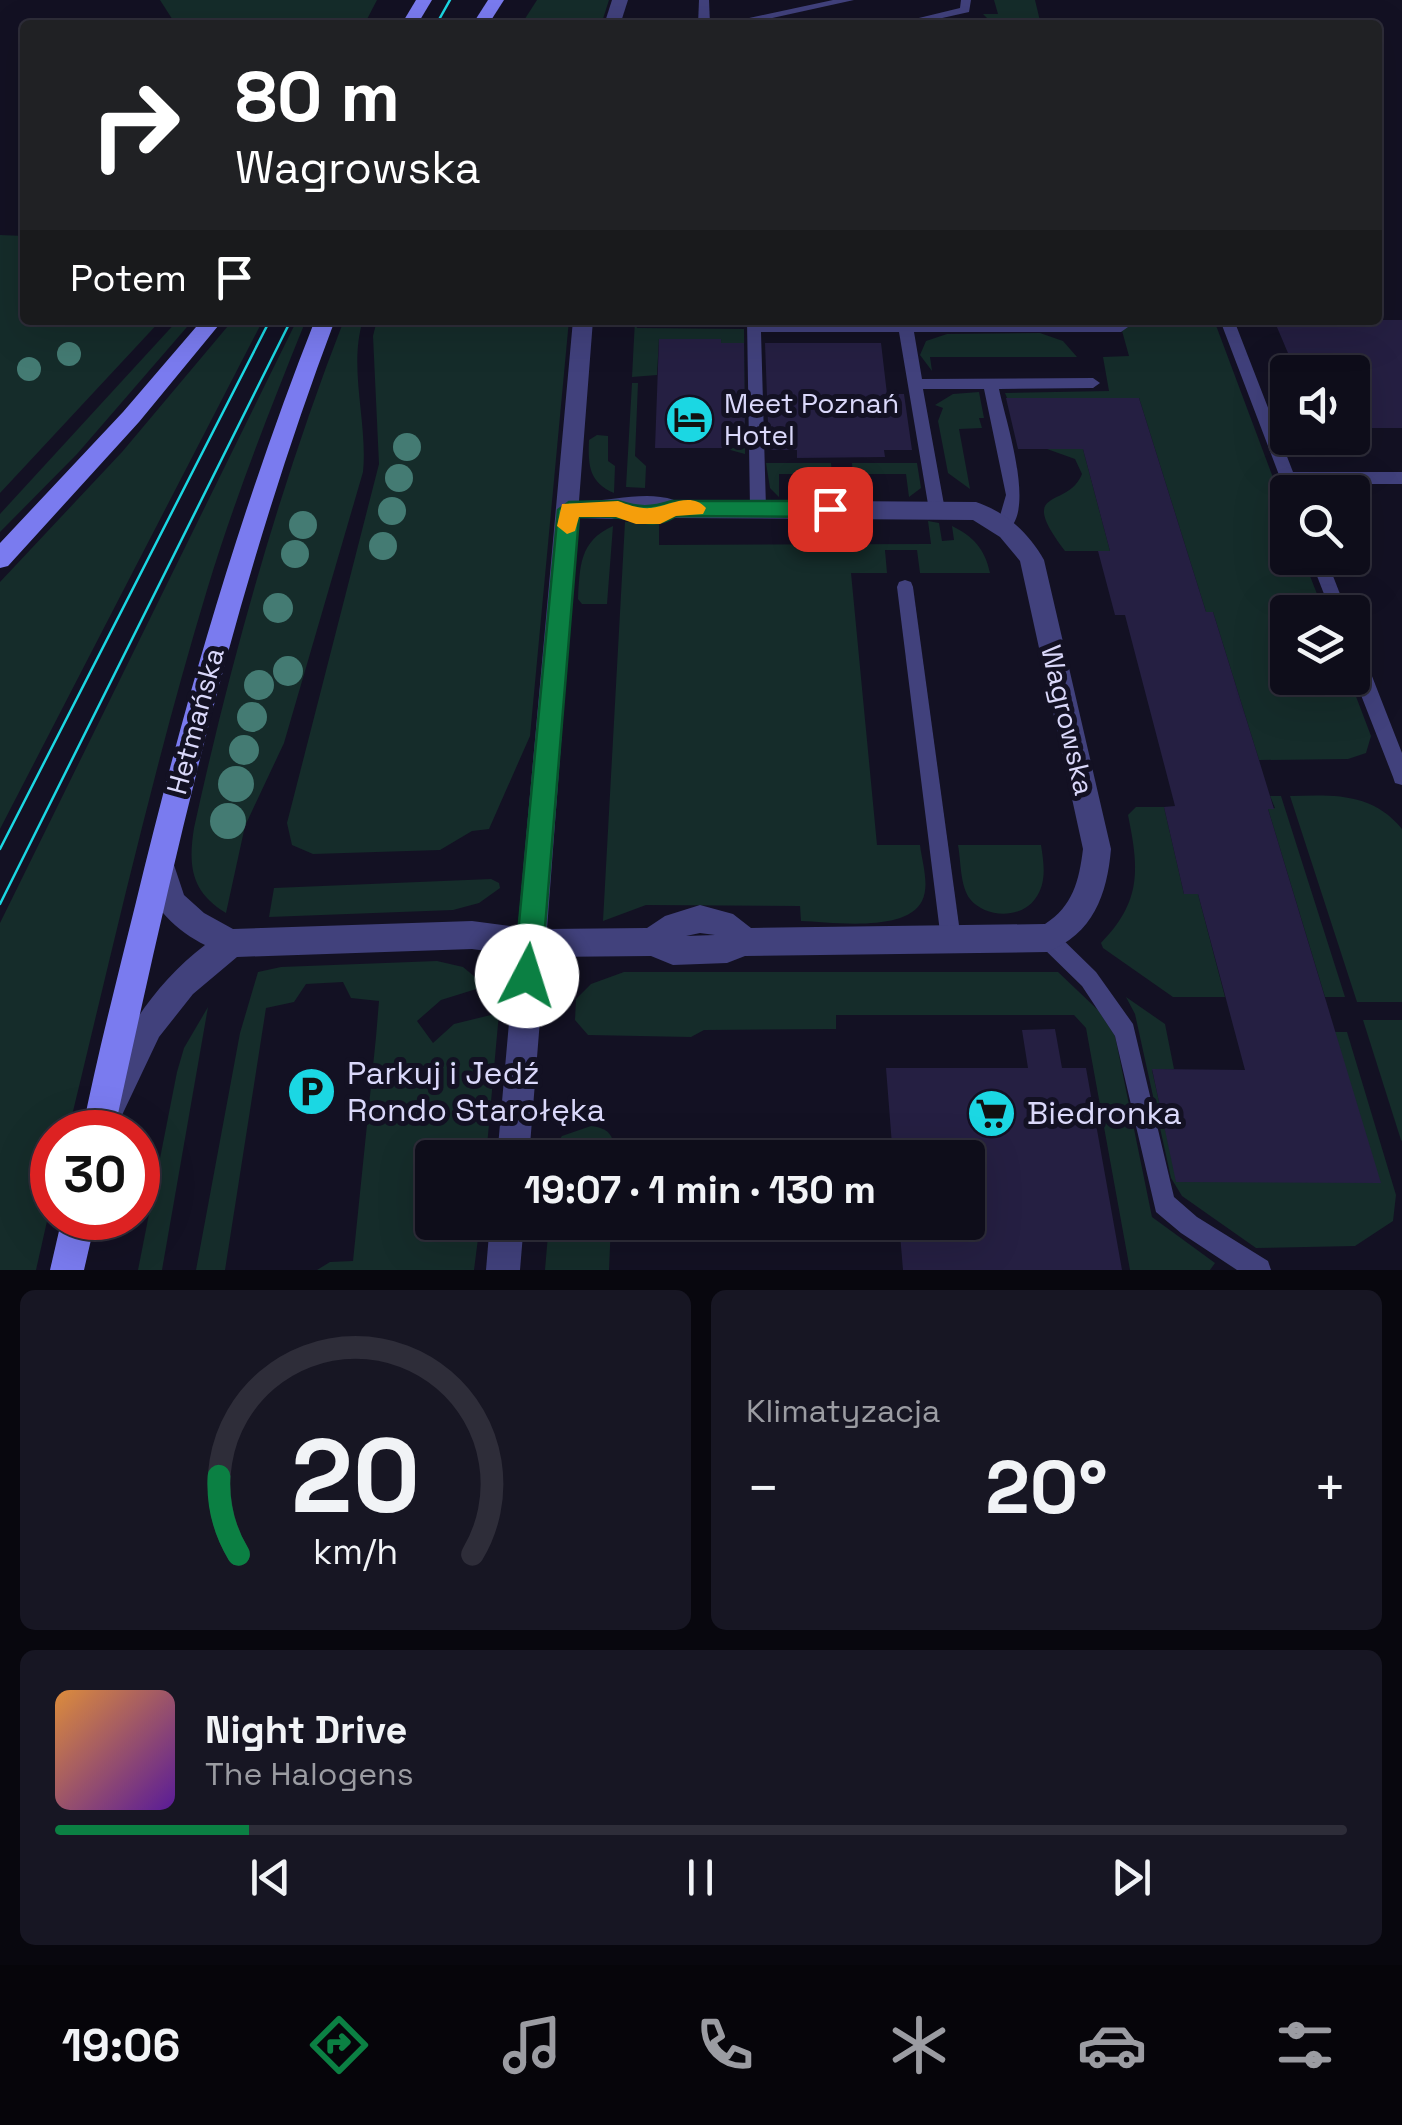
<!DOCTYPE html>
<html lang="pl">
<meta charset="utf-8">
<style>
body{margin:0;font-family:"Space Grotesk",sans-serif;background:#171623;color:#f1f3f6;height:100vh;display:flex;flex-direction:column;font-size:38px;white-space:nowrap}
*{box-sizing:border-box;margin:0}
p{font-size:32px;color:#9b9ca2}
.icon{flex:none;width:55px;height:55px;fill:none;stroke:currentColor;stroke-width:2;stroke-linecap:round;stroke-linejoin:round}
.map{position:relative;height:1270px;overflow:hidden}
.drawer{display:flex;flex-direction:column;gap:20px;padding:20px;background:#08070e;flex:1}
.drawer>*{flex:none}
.banner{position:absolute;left:20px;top:20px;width:1362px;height:305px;border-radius:10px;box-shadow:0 10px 40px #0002,0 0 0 2px #2e2d39;background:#202124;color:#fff;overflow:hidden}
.controls{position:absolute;left:1270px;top:355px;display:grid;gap:20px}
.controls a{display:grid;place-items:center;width:100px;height:100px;border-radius:10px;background:#0e0d1a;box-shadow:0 10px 40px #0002,0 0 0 2px #2e2d39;font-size:50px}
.speed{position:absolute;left:30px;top:1110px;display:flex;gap:20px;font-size:50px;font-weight:700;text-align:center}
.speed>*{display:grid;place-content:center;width:130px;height:130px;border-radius:50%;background:#0e0d1a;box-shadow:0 10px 40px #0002,0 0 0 2px #2e2d39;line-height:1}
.speed .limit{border:15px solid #d22;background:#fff;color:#111}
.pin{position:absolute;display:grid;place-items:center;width:85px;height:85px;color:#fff;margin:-42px;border-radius:20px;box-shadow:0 5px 15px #0006}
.me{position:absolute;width:110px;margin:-55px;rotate:5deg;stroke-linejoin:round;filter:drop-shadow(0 0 8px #0008)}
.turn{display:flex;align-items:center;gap:35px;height:210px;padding:0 50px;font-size:45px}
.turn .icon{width:130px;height:130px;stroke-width:2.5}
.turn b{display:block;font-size:70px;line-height:85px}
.then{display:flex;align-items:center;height:95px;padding:0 50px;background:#0003;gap:20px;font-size:38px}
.big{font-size:75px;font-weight:800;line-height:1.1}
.drawer .widget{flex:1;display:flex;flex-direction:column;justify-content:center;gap:15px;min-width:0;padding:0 35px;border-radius:15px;background:#171623}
.drawer .dial{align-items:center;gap:0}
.dial svg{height:260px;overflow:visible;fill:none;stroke:#2e2d39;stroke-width:7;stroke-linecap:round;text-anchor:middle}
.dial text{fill:#f1f3f6;stroke:none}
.song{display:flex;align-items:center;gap:30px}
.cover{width:120px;height:120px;border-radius:15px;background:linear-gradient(135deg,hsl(30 70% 55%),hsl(270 70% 35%))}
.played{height:10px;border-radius:5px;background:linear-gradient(90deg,#0b8043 15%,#2e2d39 15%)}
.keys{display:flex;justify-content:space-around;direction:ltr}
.heat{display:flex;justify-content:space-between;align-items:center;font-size:55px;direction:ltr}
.drawer .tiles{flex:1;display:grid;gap:20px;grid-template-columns:1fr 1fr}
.widget:last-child{grid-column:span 2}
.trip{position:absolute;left:415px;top:1140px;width:570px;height:100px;border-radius:10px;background:#0e0d1a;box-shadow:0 10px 40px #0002,0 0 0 2px #2e2d39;font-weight:800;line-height:100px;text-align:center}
.menu{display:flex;height:160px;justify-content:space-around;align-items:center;background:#06050a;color:#9b9ca2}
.menu .icon{width:70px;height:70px}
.menu .current{color:#0b8043}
.menu b{font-size:45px;color:#f1f3f6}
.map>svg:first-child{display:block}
.green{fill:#152c2a}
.building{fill:#251f42}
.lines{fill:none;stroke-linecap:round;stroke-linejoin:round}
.lane{fill:#41417c;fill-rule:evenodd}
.street{fill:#41417c;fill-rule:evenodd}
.secondary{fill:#7a7bef;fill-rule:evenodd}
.tram{stroke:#1bd7e3;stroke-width:2.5}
.tree{fill:#447b73}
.route{fill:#0b8043;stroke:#07532c;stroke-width:2.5}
.slow{fill:#f59e0b}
.labels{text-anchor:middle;stroke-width:10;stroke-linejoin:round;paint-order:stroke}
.poi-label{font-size:28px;fill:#dad8fa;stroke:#131123;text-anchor:start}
.street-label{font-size:28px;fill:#dad8fa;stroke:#131123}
.near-poi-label{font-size:32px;fill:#dad8fa;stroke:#131123;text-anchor:start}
</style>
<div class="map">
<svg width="1402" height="1270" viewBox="0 0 1402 1270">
<rect width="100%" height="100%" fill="#131123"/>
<g class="green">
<path d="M160 0H377L364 25H176Z"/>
<path d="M537 0H609L601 25H521Z"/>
<path d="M994 0H1035L1041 25H994L983 14H998Z"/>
<path d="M0 235 25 236V320H161L0 493Z"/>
<path d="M178 320H193L77 454 0 532V514Z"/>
<path d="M233 320H263L0 829V582L122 452Z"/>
<path d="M297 320H306C270 409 235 498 207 590 153 769 112 951 68 1132H52V1199L36 1270H0V923Z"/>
<path d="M344 320H363C348 368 368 423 363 472L284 743 245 826 226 913C191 892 188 866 194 828 232 655 280 485 344 320Z"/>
<path d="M377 320H569L530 736 489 829 472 831 440 850 313 854 292 845 287 823 379 464 373 336Z"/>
<path d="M635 320 637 328 744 329 745 454 723 448 721 339H659L657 375 632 377Z"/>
<path d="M1119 320H1214L1287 515 1288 558H1303L1324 612H1288V678H1349L1371 736 1366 753 1348 759 1259 760 1213 612H1206L1139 398H1007L1005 393 1109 391 1103 357 1129 356Z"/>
<path d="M1040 333 1063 341 1077 357H930L932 371 920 355 926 341 947 334Z"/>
<path d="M632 383H638L635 456 646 466 645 488 626 487Z"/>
<path d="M979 392 984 418H979L982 428 959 429 970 489 948 473 938 421 943 408 935 405 953 394Z"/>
<path d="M597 435 608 436V461L615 466 614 493C589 482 588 466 589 440Z"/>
<path d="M1047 449H1083L1110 551H1065C1015 485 1068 510 1082 474L1075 459Z"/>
<path d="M766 463H831L832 474H779V497L770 488Z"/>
<path d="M852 463H917L921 488 909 497 906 474H853Z"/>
<path d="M928 521 939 523 942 541 954 540 952 526C973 536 985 549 990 573H920L917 550H885L887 573H851L877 845H920C922 862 930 885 922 901 906 933 831 922 801 921L800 906 646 905 603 921 625 522H659V545L931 544Z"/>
<path d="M613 526 607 604H582L578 599C580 567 579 541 613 526Z"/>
<path d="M1270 796H1281L1345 997H1325L1268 809 1275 808Z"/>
<path d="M1290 796C1333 795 1372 792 1402 829V1002H1357Z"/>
<path d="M1136 807H1164L1184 894H1198L1225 997H1173L1103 948 1101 943C1142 901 1139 869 1128 815Z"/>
<path d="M958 845H1041C1044 864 1047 883 1035 899 1021 919 985 918 970 899 960 886 961 861 958 845Z"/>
<path d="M491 879 499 883 500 888 479 903 453 910 269 917 274 888Z"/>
<path d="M437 961 463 967 486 986 441 1000 417 1021 433 1043 454 1024 499 1013 486 1157 432 1158V1222L480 1223 474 1270H317L330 1262 353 1261 376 1037 379 1001 351 998 343 982 306 984 294 1002 266 1008 225 1270H196L240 1033 258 972 281 967Z"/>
<path d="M624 972H1058L1098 1010 1115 1036 1152 1217 1215 1263 1210 1270H1130L1086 1028 1074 1015H836V1029L704 1030 691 1037 588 1035 575 1020 576 999 591 984Z"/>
<path d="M1126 997 1165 1024 1174 1069 1152 1070 1177 1182 1335 1032H1347L1396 1195 1393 1221 1355 1246 1256 1248 1182 1196 1171 1178 1135 1014Z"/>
<path d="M208 1007 162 1270H138L177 1072 184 1048Z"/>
<path d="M1363 1020H1402V1141L1401 1140Z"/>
<path d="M591 1126C612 1129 614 1137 614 1157H547L562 1136Z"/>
<path d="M549 1223H611L609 1270H545Z"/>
</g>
<g class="building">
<path d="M1274 320H1402V428H1352V372H1296Z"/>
<path d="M659 339H721V343H744L745 448H655Z"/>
<path d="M765 343H881L887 394H904L912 450H884L885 457 797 458V450H769Z"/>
<path d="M1006 398H1139L1206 612H1213L1259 760 1274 809H1268L1381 1183 1176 1182 1152 1069 1245 1070 1198 894H1184L1164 807 1175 806 1125 615H1115L1098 551H1110L1083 449H1018Z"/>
<path d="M1055 1029 1062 1068H1086L1122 1270H903L899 1222H968V1158H893L886 1068H1028L1022 1030Z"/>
</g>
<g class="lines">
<g class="lane">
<path d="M699 0H709L710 25H698Z"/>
<path d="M833 0H854L740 25H717Z"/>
<path d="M961 0H971L969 12 911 25H890L960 8Z"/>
<path d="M747 320 1121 322 1128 327 1121 332H914L922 379 1093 378 1100 383 1093 388 999 389C1005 419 1038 515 1005 532L997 526 1006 495 984 389H923L945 510 937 516 929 510 899 332H761L766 508 764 512H752L750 508Z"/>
<path d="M1220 320H1234L1293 472H1402V484H1298L1301 492H1288L1287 496Z"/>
<path d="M1310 558H1326L1347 612H1331Z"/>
<path d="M905 580 911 582 913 587 961 940 958 947 951 950 944 947 941 940 897 587 899 582Z"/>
<path d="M1352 641 1358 643 1361 648 1402 753V785L1395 783 1393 777 1352 672Z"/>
<path d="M1047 928 1054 931 1096 972 1133 1024 1174 1197 1197 1217 1268 1261 1271 1270H1237L1181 1233 1156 1212 1115 1036 1082 986 1040 945 1037 938 1040 931Z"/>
</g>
<g class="street">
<path d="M612 0H628L620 25H604Z"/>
<path d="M573 320H593L579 501C612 502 644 490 674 500L976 502C1006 512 1029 533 1044 560L1111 849C1107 895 1093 934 1047 952L745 956 727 963 673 965 651 956 545 957 529 1158H497L515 955 472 949 237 957 193 994 159 1037 114 1132H82C108 1061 143 992 205 945 174 930 134 894 151 856L161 852 171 856 184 895 204 913 233 929 472 921 518 927ZM651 512 672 518 973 520 1000 537 1020 561 1083 849C1079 881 1073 906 1045 924L751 928 733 914 700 905 665 916 647 928 547 929 578 518 612 519ZM700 933 715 935 686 936Z"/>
<path d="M490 1222H524L520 1270H486Z"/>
</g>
<g class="secondary">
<path d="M416 0H432L417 25H401Z"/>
<path d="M488 0H504L488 25H472Z"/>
<path d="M202 320H223L139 422 8 566 0 568V543L123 412Z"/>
<path d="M315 320H335C235 584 174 857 114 1132H82C97 1056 117 979 136 902 184 704 240 510 315 320Z"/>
<path d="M62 1218H96L84 1270H50Z"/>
</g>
<g class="tram">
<path d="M436 25 450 0"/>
<path d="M0 849 270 320"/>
<path d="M0 904 291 320"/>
</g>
</g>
<g class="tree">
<circle cx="69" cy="354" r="12"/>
<circle cx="29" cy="369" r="12"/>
<circle cx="407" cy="447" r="14"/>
<circle cx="399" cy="478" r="14"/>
<circle cx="392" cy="511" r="14"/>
<circle cx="303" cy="525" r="14"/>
<circle cx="383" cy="546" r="14"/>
<circle cx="295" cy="554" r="14"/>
<circle cx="278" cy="608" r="15"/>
<circle cx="288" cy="671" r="15"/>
<circle cx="259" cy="685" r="15"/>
<circle cx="252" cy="717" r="15"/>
<circle cx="244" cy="750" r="15"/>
<circle cx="236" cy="784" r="18"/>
<circle cx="228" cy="821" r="18"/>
</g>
<path class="route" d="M618 501C640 508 650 508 672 501H830L840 509 830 517 676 516C653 531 636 519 612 517 601 516 590 517 579 517L541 976 537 985 527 989 518 985 514 976 558 510 569 502Z"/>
<path class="slow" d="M618 501C629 505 639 509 651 508 669 506 691 491 706 508L703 514 676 516 660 524H636L616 517H579L575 531 567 534 557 526 562 504Z"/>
<defs>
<symbol id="hotel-disc" viewBox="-11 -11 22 22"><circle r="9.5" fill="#1bd7e3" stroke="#131123"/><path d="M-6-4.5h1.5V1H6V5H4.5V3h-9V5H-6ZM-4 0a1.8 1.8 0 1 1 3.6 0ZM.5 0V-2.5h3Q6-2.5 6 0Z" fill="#111"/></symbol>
<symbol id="parking-disc" viewBox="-11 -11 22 22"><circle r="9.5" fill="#1bd7e3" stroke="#131123"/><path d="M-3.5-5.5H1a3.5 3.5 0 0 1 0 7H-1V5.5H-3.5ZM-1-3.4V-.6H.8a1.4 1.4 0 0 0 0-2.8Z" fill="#111"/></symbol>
<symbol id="supermarket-disc" viewBox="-11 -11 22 22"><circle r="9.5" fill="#1bd7e3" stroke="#131123"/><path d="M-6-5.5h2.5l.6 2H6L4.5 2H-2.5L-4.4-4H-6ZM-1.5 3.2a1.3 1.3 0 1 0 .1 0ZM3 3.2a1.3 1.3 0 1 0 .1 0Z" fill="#111"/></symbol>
</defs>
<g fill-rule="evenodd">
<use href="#hotel-disc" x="662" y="392" width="55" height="55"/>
<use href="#parking-disc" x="284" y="1064" width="55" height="55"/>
<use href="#supermarket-disc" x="964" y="1086" width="55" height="55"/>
</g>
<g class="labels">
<g class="poi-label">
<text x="724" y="413">Meet Poznań<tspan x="724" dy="32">Hotel</tspan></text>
</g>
<g class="street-label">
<text transform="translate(1068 720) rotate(77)" y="10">Wagrowska</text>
<text transform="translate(195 721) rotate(-75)" y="10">Hetmańska</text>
</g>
<g class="near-poi-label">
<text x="347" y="1084">Parkuj i Jedź<tspan x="347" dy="37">Rondo Starołęka</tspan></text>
<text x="1027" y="1124">Biedronka</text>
</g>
</g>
</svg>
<div class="controls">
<a><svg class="icon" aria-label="sound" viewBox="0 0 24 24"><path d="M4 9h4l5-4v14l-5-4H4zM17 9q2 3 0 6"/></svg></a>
<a><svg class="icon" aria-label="search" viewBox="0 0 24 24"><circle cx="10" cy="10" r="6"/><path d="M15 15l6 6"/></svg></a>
<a><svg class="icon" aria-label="layers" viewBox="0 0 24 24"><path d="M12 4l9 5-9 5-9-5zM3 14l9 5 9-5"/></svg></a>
</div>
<div class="speed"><div class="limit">30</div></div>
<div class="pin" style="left:830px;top:509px;background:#d93025"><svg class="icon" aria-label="arrive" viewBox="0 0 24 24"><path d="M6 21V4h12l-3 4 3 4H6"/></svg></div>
<svg class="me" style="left:527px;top:976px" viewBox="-20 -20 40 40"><circle r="19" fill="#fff"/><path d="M0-13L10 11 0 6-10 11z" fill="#0b8043"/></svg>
<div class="trip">19:07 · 1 min · 130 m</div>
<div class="banner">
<div class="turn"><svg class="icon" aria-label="right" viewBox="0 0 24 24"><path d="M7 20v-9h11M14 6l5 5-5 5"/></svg><div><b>80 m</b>Wagrowska</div></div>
<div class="then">Potem<svg class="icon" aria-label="arrive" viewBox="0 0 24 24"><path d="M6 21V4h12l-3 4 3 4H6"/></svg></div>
</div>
</div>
<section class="drawer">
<div class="tiles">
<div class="widget dial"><svg viewBox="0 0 100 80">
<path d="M14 69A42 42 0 1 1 86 69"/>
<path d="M14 69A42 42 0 0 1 8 45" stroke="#0b8043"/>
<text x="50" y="56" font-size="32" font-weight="700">20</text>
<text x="50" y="72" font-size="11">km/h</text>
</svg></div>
<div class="widget"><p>Klimatyzacja</p>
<div class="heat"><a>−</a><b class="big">20°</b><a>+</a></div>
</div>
<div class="widget">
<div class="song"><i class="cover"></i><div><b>Night Drive</b><p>The Halogens</p></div></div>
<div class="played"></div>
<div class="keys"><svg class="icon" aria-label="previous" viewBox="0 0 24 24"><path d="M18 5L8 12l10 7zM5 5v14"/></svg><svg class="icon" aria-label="pause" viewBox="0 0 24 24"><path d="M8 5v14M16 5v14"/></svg><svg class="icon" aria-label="next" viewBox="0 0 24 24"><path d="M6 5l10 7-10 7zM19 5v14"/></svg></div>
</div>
</div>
</section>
<nav class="menu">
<b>19:06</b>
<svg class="icon current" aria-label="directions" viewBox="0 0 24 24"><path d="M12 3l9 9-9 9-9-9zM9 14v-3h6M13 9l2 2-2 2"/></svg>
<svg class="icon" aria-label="music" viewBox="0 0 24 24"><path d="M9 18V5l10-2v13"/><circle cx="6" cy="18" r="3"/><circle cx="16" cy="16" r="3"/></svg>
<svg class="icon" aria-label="phone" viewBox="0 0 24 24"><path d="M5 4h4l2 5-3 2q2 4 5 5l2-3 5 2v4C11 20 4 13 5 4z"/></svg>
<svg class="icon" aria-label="climate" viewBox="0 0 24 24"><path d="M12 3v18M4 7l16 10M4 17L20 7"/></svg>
<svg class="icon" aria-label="car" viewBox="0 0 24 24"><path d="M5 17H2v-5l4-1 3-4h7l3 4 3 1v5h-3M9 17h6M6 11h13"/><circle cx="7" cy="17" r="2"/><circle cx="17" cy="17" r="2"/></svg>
<svg class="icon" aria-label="filters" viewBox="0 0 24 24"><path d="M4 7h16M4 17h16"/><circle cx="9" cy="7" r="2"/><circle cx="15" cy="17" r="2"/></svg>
</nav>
